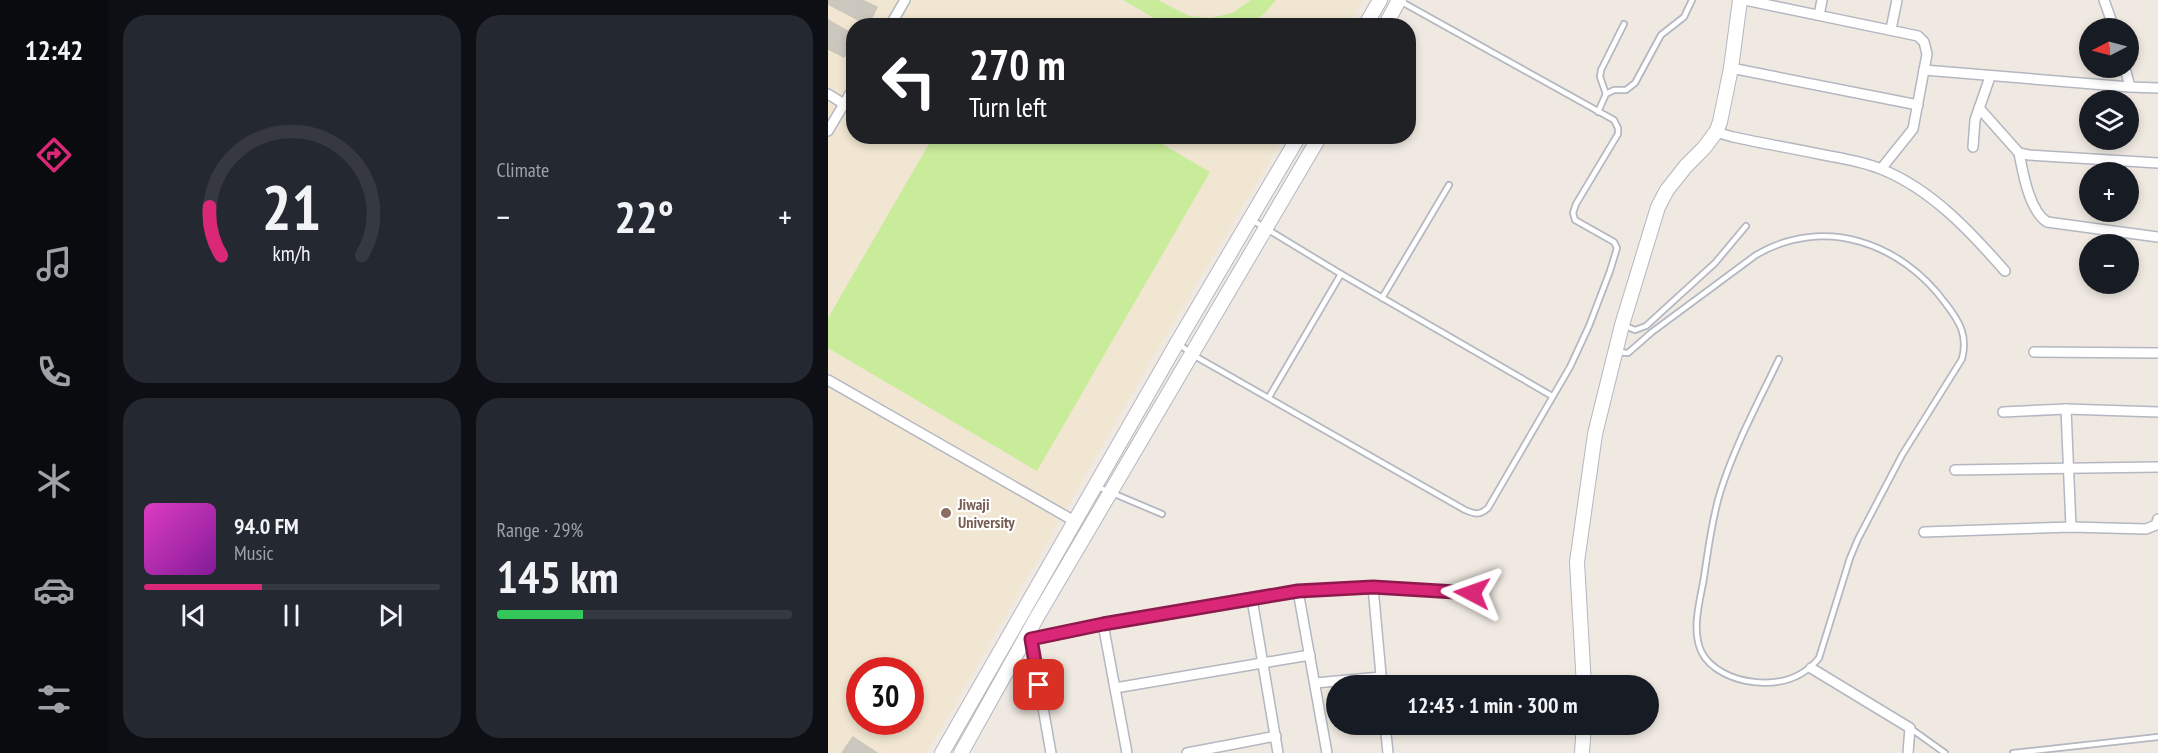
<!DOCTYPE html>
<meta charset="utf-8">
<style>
body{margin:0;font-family:"PT Sans Narrow",sans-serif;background:#242831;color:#f1f3f6;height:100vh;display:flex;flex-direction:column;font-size:22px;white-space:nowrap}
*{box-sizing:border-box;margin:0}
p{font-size:20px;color:#9ea1a6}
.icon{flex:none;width:33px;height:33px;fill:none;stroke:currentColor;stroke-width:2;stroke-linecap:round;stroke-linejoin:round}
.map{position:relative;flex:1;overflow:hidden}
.drawer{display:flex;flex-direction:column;gap:15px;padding:15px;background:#0d0f14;width:720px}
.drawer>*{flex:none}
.banner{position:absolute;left:18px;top:18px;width:570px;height:126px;border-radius:24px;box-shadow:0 3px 9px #0003;background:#202124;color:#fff;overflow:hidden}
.needle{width:39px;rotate:264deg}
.tools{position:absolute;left:1251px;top:18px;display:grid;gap:12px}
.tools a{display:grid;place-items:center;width:60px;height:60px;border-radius:50%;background:#171b24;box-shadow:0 3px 9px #0003;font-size:30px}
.speed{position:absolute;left:18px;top:657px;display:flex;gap:12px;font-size:30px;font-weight:700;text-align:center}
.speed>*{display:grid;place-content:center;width:78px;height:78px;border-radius:50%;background:#171b24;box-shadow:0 3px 9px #0003;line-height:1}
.speed .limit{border:9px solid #d22;background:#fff;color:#111}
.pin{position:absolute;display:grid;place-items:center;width:51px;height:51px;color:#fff;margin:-26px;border-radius:12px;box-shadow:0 3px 9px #0006}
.me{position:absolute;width:66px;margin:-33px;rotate:274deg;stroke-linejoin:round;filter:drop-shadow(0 0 4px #0008)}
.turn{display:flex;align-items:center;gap:21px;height:126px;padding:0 24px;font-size:27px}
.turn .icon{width:78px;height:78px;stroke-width:2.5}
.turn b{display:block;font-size:42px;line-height:51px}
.big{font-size:45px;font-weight:700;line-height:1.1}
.drawer .card{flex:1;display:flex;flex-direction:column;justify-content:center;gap:9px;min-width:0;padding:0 21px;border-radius:24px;background:#242831}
.drawer .dial{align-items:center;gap:0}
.dial svg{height:156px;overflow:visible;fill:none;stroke:#363941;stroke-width:7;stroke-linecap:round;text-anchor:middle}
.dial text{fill:#f1f3f6;stroke:none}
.song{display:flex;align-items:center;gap:18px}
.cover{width:72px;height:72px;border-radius:9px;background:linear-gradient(135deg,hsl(310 70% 55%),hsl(290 70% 35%))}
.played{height:6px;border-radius:3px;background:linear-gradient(90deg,#db2777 40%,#363941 40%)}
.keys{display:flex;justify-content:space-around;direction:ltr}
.heat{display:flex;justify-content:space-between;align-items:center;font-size:33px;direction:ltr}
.charge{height:9px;border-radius:4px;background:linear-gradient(90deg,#34c759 29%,#363941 0)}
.drawer .tiles{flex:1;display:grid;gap:15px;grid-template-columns:repeat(2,1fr)}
.trip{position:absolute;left:498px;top:675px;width:333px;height:60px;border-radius:30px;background:#171b24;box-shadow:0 3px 9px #0003;font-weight:700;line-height:60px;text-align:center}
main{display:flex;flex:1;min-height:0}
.menu{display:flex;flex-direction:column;width:108px;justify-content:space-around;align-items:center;background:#090b0e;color:#9ea1a6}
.menu .icon{width:42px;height:42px}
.menu .active{color:#db2777}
.menu b{font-size:27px;color:#f1f3f6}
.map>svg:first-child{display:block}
.education{fill:#f0e6d1;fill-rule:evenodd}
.pitch{fill:#c9ec9a}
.building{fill:#cbc7bf;stroke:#cbc5ba;stroke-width:1.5}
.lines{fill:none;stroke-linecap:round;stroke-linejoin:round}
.lane-casing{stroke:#b4b7c1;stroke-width:8}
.street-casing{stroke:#b4b7c1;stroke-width:12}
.secondary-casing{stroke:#b4b7c1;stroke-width:16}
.lane{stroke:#fff;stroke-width:4.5}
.street{stroke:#fff;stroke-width:9}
.secondary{stroke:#fff;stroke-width:14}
.route-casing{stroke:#8e194d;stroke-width:15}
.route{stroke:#db2777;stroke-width:10}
.education-dot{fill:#8d6e63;stroke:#fff;stroke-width:2}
.labels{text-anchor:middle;stroke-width:4.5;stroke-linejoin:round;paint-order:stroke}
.education-label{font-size:16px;font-weight:bold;fill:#785e54;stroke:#fff;text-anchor:start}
</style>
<main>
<nav class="menu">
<b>12:42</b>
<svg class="icon active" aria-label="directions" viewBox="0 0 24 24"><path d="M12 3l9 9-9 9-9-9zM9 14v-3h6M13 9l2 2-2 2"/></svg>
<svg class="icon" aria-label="music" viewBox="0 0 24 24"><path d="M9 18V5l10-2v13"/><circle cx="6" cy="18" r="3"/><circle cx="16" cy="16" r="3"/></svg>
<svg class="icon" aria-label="phone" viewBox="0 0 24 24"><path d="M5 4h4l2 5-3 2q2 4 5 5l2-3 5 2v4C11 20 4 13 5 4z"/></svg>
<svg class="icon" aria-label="climate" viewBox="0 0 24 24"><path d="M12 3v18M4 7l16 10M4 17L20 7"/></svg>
<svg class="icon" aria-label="car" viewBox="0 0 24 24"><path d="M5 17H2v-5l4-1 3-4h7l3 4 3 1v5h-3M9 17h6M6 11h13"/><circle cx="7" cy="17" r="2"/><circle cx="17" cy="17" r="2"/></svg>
<svg class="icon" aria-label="filters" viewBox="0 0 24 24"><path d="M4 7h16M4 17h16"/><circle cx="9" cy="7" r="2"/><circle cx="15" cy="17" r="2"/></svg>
</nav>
<section class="drawer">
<div class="tiles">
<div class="card dial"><svg viewBox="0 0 100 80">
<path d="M14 69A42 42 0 1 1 86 69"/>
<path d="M14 69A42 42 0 0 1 8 44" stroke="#db2777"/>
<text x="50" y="56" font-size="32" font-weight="700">21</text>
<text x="50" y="72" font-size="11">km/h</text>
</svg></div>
<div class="card"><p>Climate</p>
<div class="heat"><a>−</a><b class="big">22°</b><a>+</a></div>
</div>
<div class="card">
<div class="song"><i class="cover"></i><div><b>94.0 FM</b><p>Music</p></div></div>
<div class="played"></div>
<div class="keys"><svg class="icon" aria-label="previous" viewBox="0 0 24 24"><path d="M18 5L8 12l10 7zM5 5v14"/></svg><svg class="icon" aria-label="pause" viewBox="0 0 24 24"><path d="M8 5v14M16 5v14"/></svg><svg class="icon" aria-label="next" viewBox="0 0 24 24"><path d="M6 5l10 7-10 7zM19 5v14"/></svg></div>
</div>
<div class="card"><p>Range · 29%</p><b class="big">145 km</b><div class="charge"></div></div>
</div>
</section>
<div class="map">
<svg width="1330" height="753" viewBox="0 0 1330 753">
<rect width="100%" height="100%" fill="#efe9e1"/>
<path class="education" d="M0 0H535L521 25 26 26V136L456 137 326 355 99 753H0ZM32 670H82V722H32Z"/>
<g class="pitch">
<path d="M295 0H330L361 16 383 18 404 13 423 0H448L436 14 420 25 340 26Z"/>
<path d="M105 137H322L382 172 209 471 0 348V318Z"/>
</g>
<g class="building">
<path d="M0 0H34L49 7 40 25 0 4Z"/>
<path d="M0 20 26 35V40L16 57 0 49Z"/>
<path d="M25 737 49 753H14Z"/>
</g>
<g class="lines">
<defs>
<g id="lane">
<path d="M778 94 772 77 773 70 796 24"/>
<path d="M770 112 778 94 786 90H798L807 83 833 35 856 17 864 0"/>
<path d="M424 220 513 274 724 396"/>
<path d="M554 298 621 185"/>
<path d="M797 326 807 330 818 326 887 263 918 226"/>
<path d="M351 344 365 355 637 510C647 514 651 516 660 508L742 367 761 326 782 271 789 248 786 242 747 220 745 213 748 204 790 134V128L786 120 572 1"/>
<path d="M790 352 800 353 824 332 928 255C996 215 1074 243 1118 304 1132 322 1140 336 1134 359L1074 455 1030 539 1022 558 991 658C974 679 952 685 926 682 906 680 882 670 873 651 864 630 871 604 875 583 880 553 883 522 892 493 906 447 930 403 951 359"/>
<path d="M441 397 513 274"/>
<path d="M270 487 334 514"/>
<path d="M1082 728 1117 753"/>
<path d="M1185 753 1330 737"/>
</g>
<g id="street">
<path d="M917 0 1090 36 1096 42 1099 54 1085 129 1053 169"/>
<path d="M1276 0 1286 28"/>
<path d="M991 15 994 0"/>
<path d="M62 26 77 0"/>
<path d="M1063 29 1069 0"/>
<path d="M903 68 1090 105"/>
<path d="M1096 70 1302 87 1297 68"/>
<path d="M1302 87 1330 88"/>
<path d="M0 94 16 104"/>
<path d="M1151 108 1191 153 1201 155 1330 163"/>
<path d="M0 131 26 87"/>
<path d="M888 132 905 137C933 143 962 148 991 154 1011 158 1034 161 1053 169 1103 189 1142 231 1177 271"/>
<path d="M1145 147 1147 120 1162 77"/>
<path d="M1191 153C1195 173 1201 210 1219 222L1330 237"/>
<path d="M1206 352 1330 353"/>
<path d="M0 380 248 522"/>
<path d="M1238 409 1243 527"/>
<path d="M1175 412 1238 409 1330 412"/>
<path d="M1127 470 1330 467"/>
<path d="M1096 532 1243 527 1318 529 1328 525 1330 519"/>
<path d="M545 587 554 686"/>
<path d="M470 591 545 587 644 593"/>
<path d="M424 599 450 753"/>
<path d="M275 624 299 753"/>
<path d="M203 640 223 753"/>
<path d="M195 641 275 624 470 591 499 753"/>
<path d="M983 668 1082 728 1080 753"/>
<path d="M487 683 553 677"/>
<path d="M287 688 482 655"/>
<path d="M557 724 560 753"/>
<path d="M359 753 448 736"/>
</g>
<g id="secondary">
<path d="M537 26 552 0"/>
<path d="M557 26 571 0"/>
<path d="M756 686 749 562 767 434 794 325 830 207 839 190 858 166 876 148 888 132 892 122 903 68 912 0"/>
<path d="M114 753 349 343 471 136"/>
<path d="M133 753 209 617 492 136"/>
<path d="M754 753 756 724"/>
</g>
</defs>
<use href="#lane" class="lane-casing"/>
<use href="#street" class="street-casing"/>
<use href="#secondary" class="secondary-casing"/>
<use href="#lane" class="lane"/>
<use href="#street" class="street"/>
<use href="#secondary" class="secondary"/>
</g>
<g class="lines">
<defs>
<path id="route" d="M211 685 203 639 275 624 470 591 545 587 644 593"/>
</defs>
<use href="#route" class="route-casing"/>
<use href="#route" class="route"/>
</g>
<circle class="education-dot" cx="118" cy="513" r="6"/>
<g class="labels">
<g class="education-label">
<text x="130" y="510">Jiwaji<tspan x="130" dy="18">University</tspan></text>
</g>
</g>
</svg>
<div class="tools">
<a><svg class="needle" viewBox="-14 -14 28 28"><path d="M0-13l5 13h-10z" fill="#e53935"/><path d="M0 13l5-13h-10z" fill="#9ea1a6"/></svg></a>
<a><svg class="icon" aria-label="layers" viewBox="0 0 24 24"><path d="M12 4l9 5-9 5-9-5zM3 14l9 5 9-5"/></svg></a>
<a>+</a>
<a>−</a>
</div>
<div class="speed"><div class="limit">30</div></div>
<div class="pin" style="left:211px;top:685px;background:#d93025"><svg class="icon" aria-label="arrive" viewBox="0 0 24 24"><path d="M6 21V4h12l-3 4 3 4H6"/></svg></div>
<svg class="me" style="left:644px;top:593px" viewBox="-20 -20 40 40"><path d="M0-17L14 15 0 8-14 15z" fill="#db2777" stroke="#fff" stroke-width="4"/></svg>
<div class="trip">12:43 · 1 min · 300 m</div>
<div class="banner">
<div class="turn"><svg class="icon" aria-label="left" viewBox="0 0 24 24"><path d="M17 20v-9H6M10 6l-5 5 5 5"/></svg><div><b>270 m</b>Turn left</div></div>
</div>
</div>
</main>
